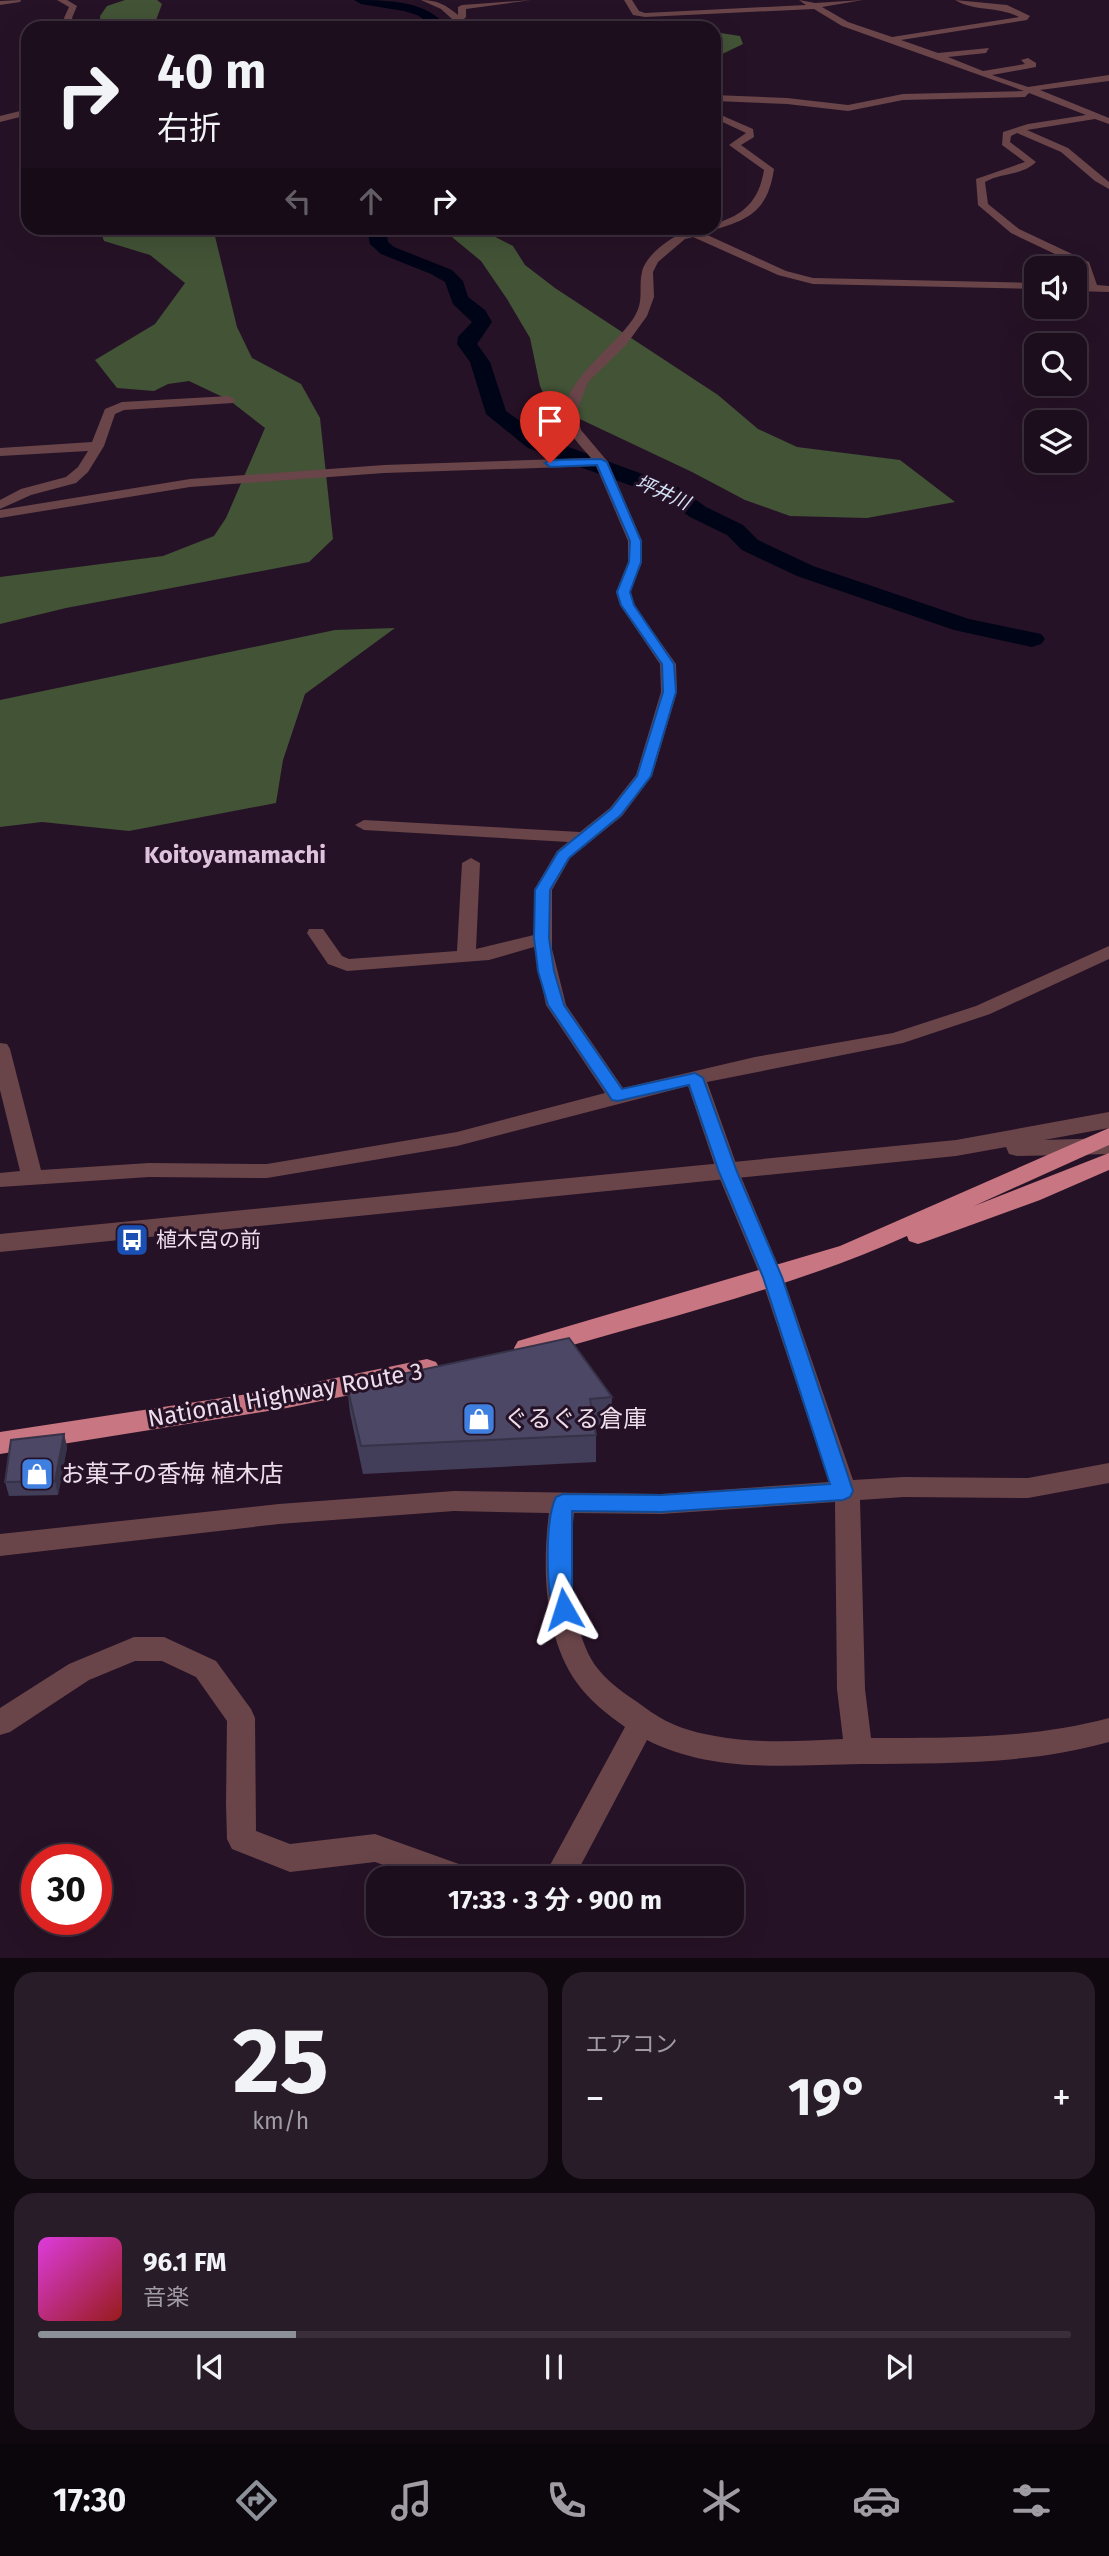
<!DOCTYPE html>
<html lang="ja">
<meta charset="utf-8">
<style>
body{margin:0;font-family:"Fira Sans","Noto Sans JP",sans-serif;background:#291c29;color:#f1f3f6;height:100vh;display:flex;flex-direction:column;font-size:26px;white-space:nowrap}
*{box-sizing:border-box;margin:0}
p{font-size:23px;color:#a09ca3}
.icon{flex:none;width:38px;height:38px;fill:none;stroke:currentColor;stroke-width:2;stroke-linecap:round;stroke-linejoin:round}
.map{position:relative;height:1958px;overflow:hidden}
.drawer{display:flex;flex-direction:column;gap:14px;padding:14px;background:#0f080f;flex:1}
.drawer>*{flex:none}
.guide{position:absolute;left:21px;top:21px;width:700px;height:214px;border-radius:21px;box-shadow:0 7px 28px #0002,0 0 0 2px #3a2e3b;background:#1c0e1c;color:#f1f3f6;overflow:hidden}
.buttons{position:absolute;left:1024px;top:256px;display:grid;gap:14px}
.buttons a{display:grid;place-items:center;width:63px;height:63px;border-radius:14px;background:#1c0e1c;box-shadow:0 7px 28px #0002,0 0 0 2px #3a2e3b;font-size:35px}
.speed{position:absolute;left:21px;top:1844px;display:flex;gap:14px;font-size:35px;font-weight:700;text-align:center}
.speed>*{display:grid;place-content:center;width:91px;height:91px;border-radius:50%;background:#1c0e1c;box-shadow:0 7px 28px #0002,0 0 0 2px #3a2e3b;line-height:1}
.speed .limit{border:10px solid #d22;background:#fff;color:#111}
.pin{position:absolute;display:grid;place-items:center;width:60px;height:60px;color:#fff;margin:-72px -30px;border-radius:50% 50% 50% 0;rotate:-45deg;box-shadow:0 0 7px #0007}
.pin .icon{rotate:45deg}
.me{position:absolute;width:77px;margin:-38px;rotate:354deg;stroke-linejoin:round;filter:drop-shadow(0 0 5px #0008)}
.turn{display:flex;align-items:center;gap:24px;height:147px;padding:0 21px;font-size:32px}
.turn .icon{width:91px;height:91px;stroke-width:2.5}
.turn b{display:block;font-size:49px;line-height:60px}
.lanes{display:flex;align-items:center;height:66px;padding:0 21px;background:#0003;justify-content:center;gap:35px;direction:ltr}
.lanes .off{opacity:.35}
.big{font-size:52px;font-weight:700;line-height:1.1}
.drawer .tile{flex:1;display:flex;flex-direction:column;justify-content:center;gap:10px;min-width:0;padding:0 24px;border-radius:21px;background:#291c29}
.drawer .dial{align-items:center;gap:0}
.dial b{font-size:91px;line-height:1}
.song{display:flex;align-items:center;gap:21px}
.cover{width:84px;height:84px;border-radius:10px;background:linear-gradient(135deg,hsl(300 70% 55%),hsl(0 70% 35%))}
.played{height:7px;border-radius:4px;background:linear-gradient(90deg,#8c9099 25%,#3a2e3b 25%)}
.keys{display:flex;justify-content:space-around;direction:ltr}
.heat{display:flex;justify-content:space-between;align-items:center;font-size:38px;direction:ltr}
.drawer .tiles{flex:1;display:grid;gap:14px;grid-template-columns:1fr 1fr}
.tile:last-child{grid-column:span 2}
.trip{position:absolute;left:366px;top:1866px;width:378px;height:70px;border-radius:21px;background:#1c0e1c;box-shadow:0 7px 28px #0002,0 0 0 2px #3a2e3b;font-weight:700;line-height:70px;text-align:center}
.dock{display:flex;height:112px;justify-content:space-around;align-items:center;background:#0b060b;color:#a09ca3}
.dock .icon{width:49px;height:49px}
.dock .selected{color:#8c9099}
.dock b{font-size:32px;color:#f1f3f6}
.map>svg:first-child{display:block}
.forest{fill:#425336}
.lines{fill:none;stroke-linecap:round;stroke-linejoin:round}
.river{fill:#000417;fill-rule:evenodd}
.minor{fill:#694549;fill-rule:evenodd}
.tertiary{fill:#694549;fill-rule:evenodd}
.trunk{fill:#c87681;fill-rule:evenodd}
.wall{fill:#423d58}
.shaded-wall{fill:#363247}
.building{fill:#4d4766;stroke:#363247;stroke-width:2}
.route{fill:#1a73e8;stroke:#114b97;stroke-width:2}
.labels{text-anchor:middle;stroke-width:6;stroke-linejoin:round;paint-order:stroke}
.far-water-label{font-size:19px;font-style:italic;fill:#d4e3f8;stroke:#261226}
.poi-label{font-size:21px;fill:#eddeec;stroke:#261226;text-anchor:start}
.quarter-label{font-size:24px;font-weight:bold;fill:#dfc3de;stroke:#261226}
.near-street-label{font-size:24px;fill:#eddeec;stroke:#261226}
.near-poi-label{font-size:24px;fill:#eddeec;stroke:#261226;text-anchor:start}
</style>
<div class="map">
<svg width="1109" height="1958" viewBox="0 0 1109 1958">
<rect width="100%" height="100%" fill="#261226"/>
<g class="forest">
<path d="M125 0H157L162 4 155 23 157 28H101L100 16 107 6Z"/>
<path d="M714 32 740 36 743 44 714 58Z"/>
<path d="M99 228H213L237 327 252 358 301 384 320 418 333 539 309 562 66 608 0 624V577L163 556 214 536 226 518 265 428 229 400 189 381 168 384 154 391 117 388 95 360 155 324 185 283 150 255 104 241Z"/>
<path d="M441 228H478L513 246 525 265 555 288 718 395 758 429 797 447 900 460 955 502 867 518 790 516 745 500 692 472 548 404 540 386 530 338 507 299 481 261Z"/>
<path d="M395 628 305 694 283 760 276 803 129 831 42 822 0 827V700L335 630Z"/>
</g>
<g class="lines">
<g class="river">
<path d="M354 0C384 0 421 0 443 22L437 28H422L428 22 417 15 404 11 361 4Z"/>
<path d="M367 228H386L388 242 394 247 452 270 463 281 468 297 485 310 492 322 477 344 490 362 506 411 544 438 678 487 706 507 743 525 758 540 813 566 969 619 1041 634 1045 639 1041 644 1032 647 954 630 797 576 742 550 727 535 690 517 662 497 528 448 486 414 470 362 457 344 458 337 472 322 453 304 445 282 431 274 381 254 370 244Z"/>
</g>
<g class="minor">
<path d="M21 0 20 2 0 5V1Z"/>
<path d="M57 0H67L77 6 72 18 76 28H68L64 18 69 7Z"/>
<path d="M421 0C437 0 446 5 458 15V7L462 5 531 0 466 9V17L463 20 469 26 467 28H462L441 9Z"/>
<path d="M624 0H632L639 11 645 13 806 5 799 0 815 3 863 0 822 7 848 22 892 37 1019 17C998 6 975 12 955 0L1007 5 1030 16 1027 20 901 40 938 53 989 48 986 53 948 57 983 71 1025 64 1021 60 1028 58 1036 63V67L992 75 1028 87 1109 75V81L1040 90 1109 118V124L1095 119 1027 130 1068 148 1109 182V189L1095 181 1061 152 1017 133 1011 136 1010 142 1036 162C1022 176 1002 172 985 182L988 204 1019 229 1089 262 1097 285 1109 286V292L1074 291V285H1085L1080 266 1011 233 978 205 976 179 1025 162 1002 145 1003 132 1028 124 1086 115 1029 93 1025 97 903 100 848 111 787 104 714 101V95L787 98 848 105 903 94 1024 91 842 26 814 9 645 17 633 15Z"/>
<path d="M28 109V115L0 122V116Z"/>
<path d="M714 112 753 129 754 137 741 145 774 169C767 216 744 221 703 233L786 271 813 278 1036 283V289L813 284 778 275 693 237 685 239 658 262 653 272 654 297 647 316 626 345 588 382 576 413 581 430 608 462 642 541V562L630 592 634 605 676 664 677 692 652 776 622 816 570 858 552 890V949L566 1005 623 1088 755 1057 893 1033 976 1006 1109 946V959L990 1014 903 1043 707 1082 739 1172 783 1277 853 1480 904 1477 1028 1478 1109 1463V1483L1028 1498 904 1497 860 1500 865 1689 871 1738C951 1738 1031 1739 1109 1718V1742C1027 1765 945 1763 861 1764 789 1765 714 1774 647 1740L574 1878H543L625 1727C608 1715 589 1700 577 1683 544 1637 542 1567 549 1513L454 1511 279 1524 0 1556V1534L279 1504 454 1491 661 1494 829 1482 761 1277 717 1172 688 1086 457 1146 267 1178 149 1177 0 1187V1173L20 1171 0 1090V1043L7 1044 10 1049 41 1170 149 1163 267 1164 457 1132 605 1093 546 1005 534 947 489 960 347 971 328 964 307 933 309 929H323L342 956 349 959 457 951 462 863 471 858 480 863 476 949 534 935V890L557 851 568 842 364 830 355 825 364 820 580 832 610 808 636 775 661 692 660 664 620 605 616 592 628 562V541L596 466 384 473 190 487 0 518V510L190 479 384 465 591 458C581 446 563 430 564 413 566 379 614 347 633 319 645 301 638 289 642 272 645 256 670 237 684 233L683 228H714V224C744 215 759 201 764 170L729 145 746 133 714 118ZM835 1502 837 1689 843 1739C801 1741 756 1744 715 1736 691 1732 670 1725 651 1712 633 1698 613 1688 598 1669 569 1633 569 1556 574 1513L661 1514Z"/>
<path d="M229 396 235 400 233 403 124 410 115 414 104 446 88 472 76 483 31 495 0 509V500L21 489 66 477 78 467 88 451 0 456V448L92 442 105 409 122 402Z"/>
<path d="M134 1637H164L216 1661 251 1709 255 1718 256 1831 290 1844 375 1834 470 1868 475 1878H420L375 1862 290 1872 232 1849 227 1839 226 1803 227 1721 196 1677 162 1661H135L89 1680 10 1732 0 1735V1708L69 1664Z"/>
</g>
<path class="tertiary" d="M1109 1112V1128L1044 1140 1109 1138V1154L1017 1156 1009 1154 1006 1147 956 1156 0 1252V1234L956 1140Z"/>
<g class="trunk">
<path d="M1109 1128V1145L974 1206 1109 1153V1170L1040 1200 927 1241 918 1244 909 1241 907 1236C786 1290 654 1321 527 1358L518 1355 514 1348 518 1341 840 1246Z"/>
<path d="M427 1359 436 1362 440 1369 436 1376 427 1379 287 1408 0 1454V1432L287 1388Z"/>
</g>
</g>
<g class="wall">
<path d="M347 1386 612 1397 611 1424 595 1426 596 1435V1462L363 1474 350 1413Z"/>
<path d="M64 1434 67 1448 58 1495 9 1496 5 1482Z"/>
</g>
<path class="shaded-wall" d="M64 1434 67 1448 58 1495 55 1481Z"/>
<g class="building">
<path d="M569 1338 612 1397 590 1399 596 1435 361 1446 347 1386Z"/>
<path d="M64 1434 55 1481 5 1482 11 1440Z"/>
</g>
<path class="route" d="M601 459 607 462 641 541V562L630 592 634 605 674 664 676 692 651 776 621 815 569 858 550 890 549 938 554 971 564 1005 622 1089 695 1073 703 1078 737 1172 782 1277 853 1491 850 1497 843 1500 661 1512 572 1511V1590L575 1609 572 1616 564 1618 556 1616C545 1594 545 1519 556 1497L563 1494 661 1495 830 1484 763 1277 719 1172 689 1085 618 1101 612 1100 548 1005 538 971 534 938 535 890 558 852 611 809 637 776 663 692 662 664 621 605 617 592 629 562 630 541 597 465 550 467 545 463 550 460Z"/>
<defs>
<symbol id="bus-square" viewBox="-11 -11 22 22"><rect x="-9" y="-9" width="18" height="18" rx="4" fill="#1a4fb4" stroke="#261226"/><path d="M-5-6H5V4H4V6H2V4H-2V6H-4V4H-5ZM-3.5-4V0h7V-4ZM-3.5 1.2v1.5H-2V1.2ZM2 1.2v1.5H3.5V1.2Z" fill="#fff"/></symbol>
<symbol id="shop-square" viewBox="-11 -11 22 22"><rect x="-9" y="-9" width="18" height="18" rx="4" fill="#3f7fe0" stroke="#261226"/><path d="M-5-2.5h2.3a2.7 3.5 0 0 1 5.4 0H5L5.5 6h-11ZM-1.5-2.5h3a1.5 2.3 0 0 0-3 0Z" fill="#fff"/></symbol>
</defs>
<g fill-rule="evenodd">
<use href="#bus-square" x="113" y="1221" width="38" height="38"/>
<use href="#shop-square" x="460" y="1400" width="38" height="38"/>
<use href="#shop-square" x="18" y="1455" width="38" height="38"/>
</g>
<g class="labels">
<g class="far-water-label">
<text transform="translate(663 492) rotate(24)" y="7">坪井川</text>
</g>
<g class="poi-label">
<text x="156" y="1247">植木宮の前</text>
</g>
<g class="quarter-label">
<text x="235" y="863">Koitoyamamachi</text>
</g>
<g class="near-street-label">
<text transform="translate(285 1395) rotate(-10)" y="8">National Highway Route 3</text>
</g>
<g class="near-poi-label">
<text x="504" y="1427">ぐるぐる倉庫</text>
<text x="61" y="1482">お菓子の香梅 植木店</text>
</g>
</g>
</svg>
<div class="buttons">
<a><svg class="icon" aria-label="sound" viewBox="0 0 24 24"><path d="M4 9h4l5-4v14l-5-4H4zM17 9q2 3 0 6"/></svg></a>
<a><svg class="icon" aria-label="search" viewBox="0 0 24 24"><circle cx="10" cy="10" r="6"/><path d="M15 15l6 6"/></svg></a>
<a><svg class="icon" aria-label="layers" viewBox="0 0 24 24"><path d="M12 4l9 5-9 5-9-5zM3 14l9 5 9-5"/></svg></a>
</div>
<div class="speed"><div class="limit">30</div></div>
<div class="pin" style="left:550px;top:463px;background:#d93025"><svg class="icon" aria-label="arrive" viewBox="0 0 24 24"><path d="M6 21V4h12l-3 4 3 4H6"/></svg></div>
<svg class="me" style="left:564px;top:1609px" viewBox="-20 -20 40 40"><path d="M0-17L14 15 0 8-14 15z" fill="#1a73e8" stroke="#fff" stroke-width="4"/></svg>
<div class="trip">17:33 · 3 分 · 900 m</div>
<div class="guide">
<div class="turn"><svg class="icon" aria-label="right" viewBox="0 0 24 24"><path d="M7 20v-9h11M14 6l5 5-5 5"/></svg><div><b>40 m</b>右折</div></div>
<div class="lanes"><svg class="icon off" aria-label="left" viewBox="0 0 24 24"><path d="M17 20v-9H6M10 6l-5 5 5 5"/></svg><svg class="icon off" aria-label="ahead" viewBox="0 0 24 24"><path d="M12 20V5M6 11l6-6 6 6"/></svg><svg class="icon" aria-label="right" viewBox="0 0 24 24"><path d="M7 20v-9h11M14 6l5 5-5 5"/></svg></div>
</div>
</div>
<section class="drawer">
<div class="tiles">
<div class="tile dial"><b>25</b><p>km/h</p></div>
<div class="tile"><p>エアコン</p>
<div class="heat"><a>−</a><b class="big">19°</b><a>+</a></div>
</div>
<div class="tile">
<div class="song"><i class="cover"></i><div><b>96.1 FM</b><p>音楽</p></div></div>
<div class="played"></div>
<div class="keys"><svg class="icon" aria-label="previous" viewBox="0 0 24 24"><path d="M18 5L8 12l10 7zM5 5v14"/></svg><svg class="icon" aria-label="pause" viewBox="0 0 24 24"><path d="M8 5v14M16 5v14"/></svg><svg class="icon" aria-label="next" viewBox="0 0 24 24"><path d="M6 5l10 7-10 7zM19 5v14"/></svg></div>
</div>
</div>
</section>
<nav class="dock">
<b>17:30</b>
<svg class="icon selected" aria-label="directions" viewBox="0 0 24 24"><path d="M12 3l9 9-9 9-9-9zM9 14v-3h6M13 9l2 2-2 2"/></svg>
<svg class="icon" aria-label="music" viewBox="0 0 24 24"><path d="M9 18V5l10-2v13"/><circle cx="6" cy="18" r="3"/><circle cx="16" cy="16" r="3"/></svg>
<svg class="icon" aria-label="phone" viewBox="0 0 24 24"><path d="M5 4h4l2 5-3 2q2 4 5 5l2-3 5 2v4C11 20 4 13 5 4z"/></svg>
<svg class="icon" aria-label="climate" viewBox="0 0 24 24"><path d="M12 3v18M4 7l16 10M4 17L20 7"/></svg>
<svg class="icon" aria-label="car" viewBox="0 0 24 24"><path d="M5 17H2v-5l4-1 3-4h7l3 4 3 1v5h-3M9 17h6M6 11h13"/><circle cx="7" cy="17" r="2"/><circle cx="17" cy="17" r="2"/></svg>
<svg class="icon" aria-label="filters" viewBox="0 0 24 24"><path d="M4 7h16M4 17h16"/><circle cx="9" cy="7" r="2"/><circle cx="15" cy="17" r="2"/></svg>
</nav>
